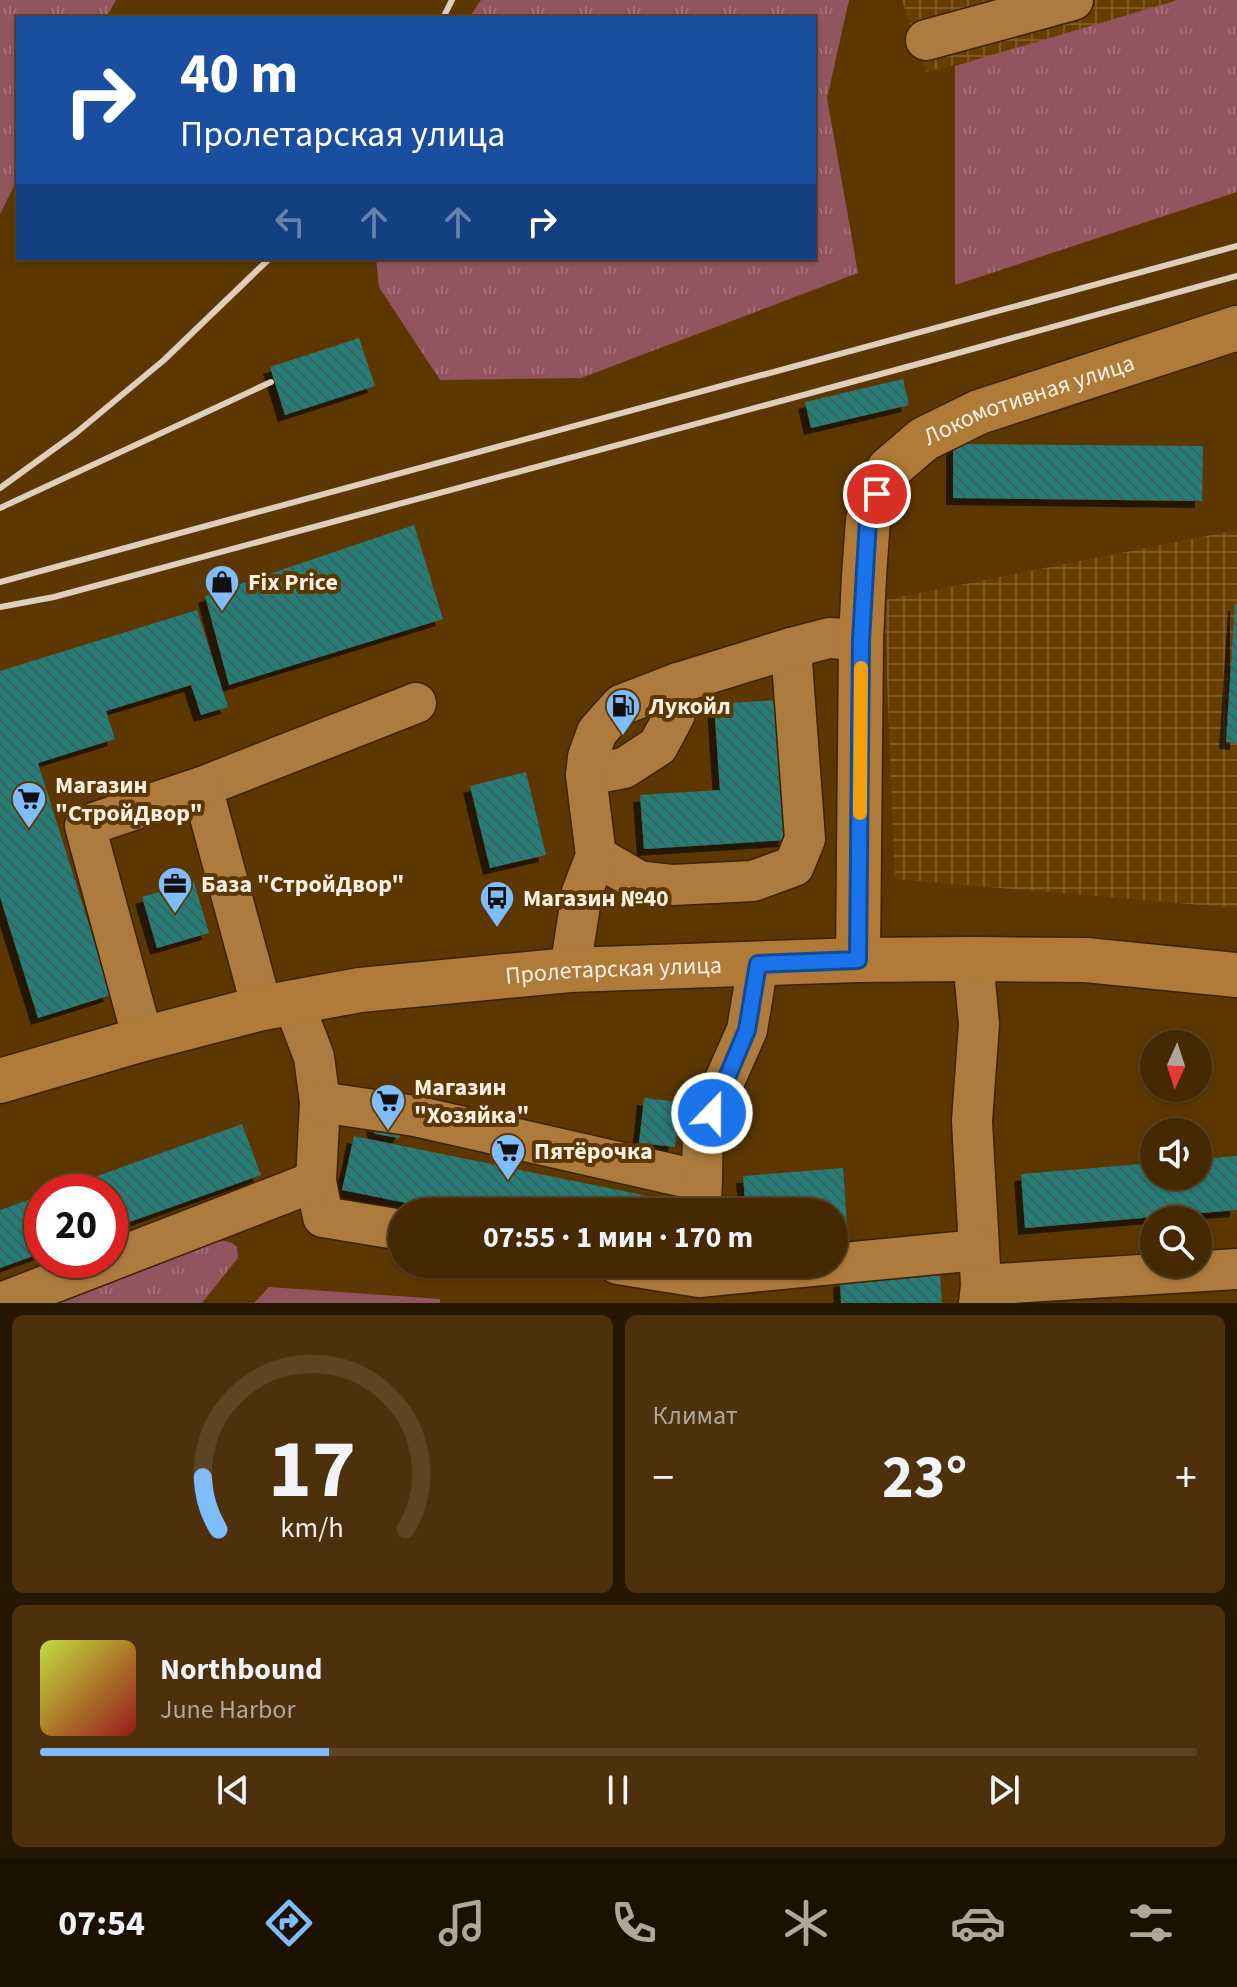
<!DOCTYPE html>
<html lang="ru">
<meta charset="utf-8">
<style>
body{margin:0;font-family:"Source Sans 3",sans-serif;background:#4c310c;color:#f1f3f6;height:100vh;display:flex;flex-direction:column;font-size:30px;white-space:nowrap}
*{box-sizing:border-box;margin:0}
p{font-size:26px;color:#b0a699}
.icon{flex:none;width:44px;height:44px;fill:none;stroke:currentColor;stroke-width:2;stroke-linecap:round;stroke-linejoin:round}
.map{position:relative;height:1303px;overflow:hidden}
.side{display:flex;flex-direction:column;gap:12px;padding:12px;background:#261701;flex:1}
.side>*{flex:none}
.guide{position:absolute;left:16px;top:16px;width:800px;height:244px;border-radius:0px;box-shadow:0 2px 6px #0004,0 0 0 2px #5d4524;background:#1a4fa0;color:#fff;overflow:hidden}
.needle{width:52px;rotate:183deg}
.buttons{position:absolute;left:1140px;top:1030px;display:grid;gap:16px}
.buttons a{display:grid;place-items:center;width:72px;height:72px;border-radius:50%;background:#452902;box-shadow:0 2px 6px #0004,0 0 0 2px #5d4524;font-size:40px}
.speed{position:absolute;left:24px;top:1174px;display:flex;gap:16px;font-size:40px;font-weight:700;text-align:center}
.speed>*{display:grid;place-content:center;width:104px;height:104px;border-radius:50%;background:#452902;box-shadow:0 2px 6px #0004,0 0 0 2px #5d4524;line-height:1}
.speed .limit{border:12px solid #d22;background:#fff;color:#111}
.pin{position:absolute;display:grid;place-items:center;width:68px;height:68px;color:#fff;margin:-34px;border:4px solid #fff;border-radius:50%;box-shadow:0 2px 8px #0007}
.me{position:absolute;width:88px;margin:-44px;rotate:22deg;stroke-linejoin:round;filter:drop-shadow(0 0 6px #0008)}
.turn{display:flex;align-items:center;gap:28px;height:168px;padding:0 32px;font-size:36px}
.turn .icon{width:104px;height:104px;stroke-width:2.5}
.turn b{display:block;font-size:56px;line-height:68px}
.lanes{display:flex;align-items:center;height:76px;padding:0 32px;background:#0003;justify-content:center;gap:40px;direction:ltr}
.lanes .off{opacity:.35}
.big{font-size:60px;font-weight:700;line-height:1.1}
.side .tile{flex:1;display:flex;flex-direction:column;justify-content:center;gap:12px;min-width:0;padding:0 28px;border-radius:12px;background:#4c310c}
.side .dial{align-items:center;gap:0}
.dial svg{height:208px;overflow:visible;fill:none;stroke:#5d4524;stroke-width:7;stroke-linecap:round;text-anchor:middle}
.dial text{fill:#f1f3f6;stroke:none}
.song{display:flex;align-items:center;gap:24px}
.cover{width:96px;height:96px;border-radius:12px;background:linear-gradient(135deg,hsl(70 70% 55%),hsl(0 70% 35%))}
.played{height:8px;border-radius:4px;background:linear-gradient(90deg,#7fbdfa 25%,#5d4524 25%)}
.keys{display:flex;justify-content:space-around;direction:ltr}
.heat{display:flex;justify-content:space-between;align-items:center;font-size:44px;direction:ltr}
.side .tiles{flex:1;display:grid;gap:12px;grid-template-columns:1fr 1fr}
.tile:last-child{grid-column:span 2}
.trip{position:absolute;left:388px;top:1198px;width:460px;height:80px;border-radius:40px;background:#452902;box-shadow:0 2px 6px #0004,0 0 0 2px #5d4524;font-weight:700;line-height:80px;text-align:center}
.tab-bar{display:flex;height:128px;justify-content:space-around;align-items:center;background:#1c1001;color:#b0a699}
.tab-bar .icon{width:56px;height:56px}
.tab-bar .on{color:#7fbdfa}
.tab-bar b{font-size:36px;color:#f1f3f6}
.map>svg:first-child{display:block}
.industrial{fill:url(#industrial-grid)}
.grass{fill:url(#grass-tufts)}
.pitch{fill:#92545f}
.building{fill:url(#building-back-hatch);filter:url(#shadow)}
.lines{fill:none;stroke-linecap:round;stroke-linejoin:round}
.minor-casing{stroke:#3a2100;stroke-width:43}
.major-casing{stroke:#3a2100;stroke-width:47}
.minor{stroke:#ae7b3e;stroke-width:40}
.major{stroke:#b07a39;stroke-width:44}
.rail{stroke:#dfcebb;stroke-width:6}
.route-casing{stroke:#114b97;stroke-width:20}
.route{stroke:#1a73e8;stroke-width:14}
.slow{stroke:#f59e0b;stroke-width:14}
.labels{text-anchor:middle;stroke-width:8;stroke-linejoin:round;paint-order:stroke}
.street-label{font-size:24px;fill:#fcf0e4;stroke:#5c3702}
.poi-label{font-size:24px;font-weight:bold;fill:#fcf0e4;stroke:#5c3702;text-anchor:start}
</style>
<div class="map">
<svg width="1237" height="1303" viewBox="0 0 1237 1303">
<defs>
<pattern id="industrial-grid" width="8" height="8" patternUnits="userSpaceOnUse" patternTransform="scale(2)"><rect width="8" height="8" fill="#683f01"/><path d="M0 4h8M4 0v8" fill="none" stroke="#7e5b26"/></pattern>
<pattern id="grass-tufts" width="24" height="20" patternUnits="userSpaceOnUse" patternTransform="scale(2)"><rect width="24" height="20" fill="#92545f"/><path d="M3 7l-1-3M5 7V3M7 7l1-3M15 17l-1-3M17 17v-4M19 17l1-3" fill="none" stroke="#a26d76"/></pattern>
<pattern id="building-back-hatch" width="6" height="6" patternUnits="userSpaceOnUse" patternTransform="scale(2)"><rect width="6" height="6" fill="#287d78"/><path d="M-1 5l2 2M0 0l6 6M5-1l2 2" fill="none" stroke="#3a625e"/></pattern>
<filter id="shadow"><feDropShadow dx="-7" dy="7" stdDeviation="0" flood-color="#0009"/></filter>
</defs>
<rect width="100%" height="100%" fill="#5c3702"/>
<g class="industrial">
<path d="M902 0H1232L926 72Z"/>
<path d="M1237 530V908L895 879 884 600Z"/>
</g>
<g class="grass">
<path d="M0 0H116L106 18H18V178L0 214Z"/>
<path d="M481 0H849L827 98 858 273 581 378 440 380 379 287 376 258H814V18H469Z"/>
<path d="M1178 0H1237V192L955 285V66Z"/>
<path d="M225 1241 232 1243 237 1247 238 1258 202 1303H49L212 1242Z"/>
</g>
<path class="pitch" d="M269 1287 440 1299V1303H254Z"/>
<g class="building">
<path d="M359 338 375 386 285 415 270 367Z"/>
<path d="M903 379 909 405 811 428 805 402Z"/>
<path d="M953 444 1203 446 1202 501 953 498Z"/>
<path d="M414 525 443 619 229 685 205 596Z"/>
<path d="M1235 604H1237V743L1226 742Z"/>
<path d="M197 610 228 707 201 715 191 685 106 711 115 739 38 763 111 995 38 1018 0 897V671Z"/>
<path d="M777 700 786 840 644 849 640 795 720 790 714 704Z"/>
<path d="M526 772 546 855 490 868 470 786Z"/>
<path d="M194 882 209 933 157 948 142 897Z"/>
<path d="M644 1098 680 1102 675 1147 639 1143Z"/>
<path d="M242 1124 261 1175 110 1229V1192H53Z"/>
<path d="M373 1124 403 1130 399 1138 375 1134Z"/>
<path d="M354 1136 662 1199 659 1212H451L342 1190Z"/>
<path d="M1237 1156V1210L1025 1228 1021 1174 1154 1163V1176H1198V1159Z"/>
<path d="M843 1168 849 1252 834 1253V1212H746L743 1176Z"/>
<path d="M42 1195V1253L0 1268V1210Z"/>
<path d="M940 1274 942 1303H841L840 1280Z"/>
</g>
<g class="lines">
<defs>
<g id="minor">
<path d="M926 40 1073 0"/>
<path d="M586 775 624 768 658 746 675 714 678 683"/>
<path d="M596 856 639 881 673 885 753 881 794 866 805 839 791 648"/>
<path d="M973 959 979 1024 972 1121 981 1285 979 1303"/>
<path d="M570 970 582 892 596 856 586 775 588 757 597 732 621 705 678 683 791 648 829 638 861 640"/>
<path d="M293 1002 314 1057 320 1102 316 1181 323 1217 402 1230"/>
<path d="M262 1008 202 787 416 703"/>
<path d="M143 1039 85 826 202 787"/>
<path d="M320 1102 415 1116 702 1181"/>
<path d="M701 1212 703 1136 720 1091 747 1030 758 964"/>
<path d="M618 1264 699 1277 978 1250"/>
<path d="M981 1285 1237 1269"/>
<path d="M1 1303 316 1181"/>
</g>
<g id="major">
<path id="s1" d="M858 960 861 640 864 576 868 520 877 494 889 469 924 439 979 412 1237 328"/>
<path id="s2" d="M0 1081 143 1039 262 1008 360 990 506 976 570 970 858 960 973 959 1086 960 1237 975"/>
</g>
</defs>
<use href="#minor" class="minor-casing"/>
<use href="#major" class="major-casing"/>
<use href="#minor" class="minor"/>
<use href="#major" class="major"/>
<g class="rail">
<path d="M443 18 452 0"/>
<path d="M0 488 76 433 164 360 270 258"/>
<path d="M0 508 271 382"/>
<path d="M0 582 1237 246"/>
<path d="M0 607 54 597 929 361 1237 276"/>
</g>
</g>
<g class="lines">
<defs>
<path id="route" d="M712 1113 747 1030 758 964 858 960 861 640 868 520 877 494"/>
</defs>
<use href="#route" class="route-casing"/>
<use href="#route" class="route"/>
<path class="slow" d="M860 813 861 668"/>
</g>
<defs>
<symbol id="shop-pin" viewBox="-11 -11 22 30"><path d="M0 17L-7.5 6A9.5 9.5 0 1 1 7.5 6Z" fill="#7fbdfa" stroke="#5c3702"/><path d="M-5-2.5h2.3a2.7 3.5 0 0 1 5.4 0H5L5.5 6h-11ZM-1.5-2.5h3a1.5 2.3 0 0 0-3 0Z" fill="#111"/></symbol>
<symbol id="fuel-pin" viewBox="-11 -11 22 30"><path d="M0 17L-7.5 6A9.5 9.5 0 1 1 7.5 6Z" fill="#7fbdfa" stroke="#5c3702"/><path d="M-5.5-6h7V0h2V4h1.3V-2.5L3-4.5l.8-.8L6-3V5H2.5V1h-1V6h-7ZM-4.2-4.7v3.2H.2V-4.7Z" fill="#111"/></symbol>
<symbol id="supermarket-pin" viewBox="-11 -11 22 30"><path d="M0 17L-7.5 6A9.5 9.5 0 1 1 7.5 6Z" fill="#7fbdfa" stroke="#5c3702"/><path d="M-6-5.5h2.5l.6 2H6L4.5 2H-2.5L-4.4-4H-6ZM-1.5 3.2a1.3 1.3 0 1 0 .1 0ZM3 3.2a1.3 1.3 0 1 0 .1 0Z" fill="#111"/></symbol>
<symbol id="office-pin" viewBox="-11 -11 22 30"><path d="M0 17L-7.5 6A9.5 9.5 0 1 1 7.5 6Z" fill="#7fbdfa" stroke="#5c3702"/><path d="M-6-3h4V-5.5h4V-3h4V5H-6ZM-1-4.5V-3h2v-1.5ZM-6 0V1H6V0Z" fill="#111"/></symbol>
<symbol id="bus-pin" viewBox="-11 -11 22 30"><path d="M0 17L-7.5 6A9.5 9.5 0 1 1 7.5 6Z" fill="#7fbdfa" stroke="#5c3702"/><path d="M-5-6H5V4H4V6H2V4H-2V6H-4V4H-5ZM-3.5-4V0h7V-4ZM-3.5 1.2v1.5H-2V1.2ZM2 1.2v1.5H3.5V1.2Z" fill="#111"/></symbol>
</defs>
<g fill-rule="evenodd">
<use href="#shop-pin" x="202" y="562" width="40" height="54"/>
<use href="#fuel-pin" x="603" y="686" width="40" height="54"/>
<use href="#supermarket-pin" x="9" y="779" width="40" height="54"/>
<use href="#office-pin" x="155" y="864" width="40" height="54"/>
<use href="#bus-pin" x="477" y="878" width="40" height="54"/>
<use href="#supermarket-pin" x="368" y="1081" width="40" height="54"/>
<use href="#supermarket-pin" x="488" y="1131" width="40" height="54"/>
</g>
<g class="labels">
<g class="street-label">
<text dy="8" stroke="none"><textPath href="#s1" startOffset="654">Локомотивная улица</textPath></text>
<text dy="8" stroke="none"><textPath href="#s2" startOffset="626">Пролетарская улица</textPath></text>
</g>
<g class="poi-label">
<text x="248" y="590">Fix Price</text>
<text x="649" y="714">Лукойл</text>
<text x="55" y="793">Магазин<tspan x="55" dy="28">"СтройДвор"</tspan></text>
<text x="201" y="892">База "СтройДвор"</text>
<text x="523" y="906">Магазин №40</text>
<text x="414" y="1095">Магазин<tspan x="414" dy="28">"Хозяйка"</tspan></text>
<text x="534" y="1159">Пятёрочка</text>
</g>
</g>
</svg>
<div class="buttons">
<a><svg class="needle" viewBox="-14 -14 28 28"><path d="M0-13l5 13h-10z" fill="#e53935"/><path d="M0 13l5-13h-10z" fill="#b0a699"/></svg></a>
<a><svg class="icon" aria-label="sound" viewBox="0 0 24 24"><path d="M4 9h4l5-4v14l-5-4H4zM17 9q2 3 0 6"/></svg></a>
<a><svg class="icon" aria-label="search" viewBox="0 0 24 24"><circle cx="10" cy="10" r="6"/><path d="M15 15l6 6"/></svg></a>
</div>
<div class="speed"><div class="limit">20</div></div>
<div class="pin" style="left:877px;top:494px;background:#d93025"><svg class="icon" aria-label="arrive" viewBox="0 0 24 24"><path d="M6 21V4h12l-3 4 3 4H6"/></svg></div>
<svg class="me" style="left:712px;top:1113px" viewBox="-20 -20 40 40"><circle r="17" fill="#1a73e8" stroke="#fff" stroke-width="3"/><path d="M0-11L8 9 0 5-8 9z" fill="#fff"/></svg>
<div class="trip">07:55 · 1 мин · 170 m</div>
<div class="guide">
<div class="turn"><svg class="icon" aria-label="right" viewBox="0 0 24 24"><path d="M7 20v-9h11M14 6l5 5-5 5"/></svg><div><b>40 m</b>Пролетарская улица</div></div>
<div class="lanes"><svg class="icon off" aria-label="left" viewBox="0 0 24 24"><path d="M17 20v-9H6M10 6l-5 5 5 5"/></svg><svg class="icon off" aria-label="ahead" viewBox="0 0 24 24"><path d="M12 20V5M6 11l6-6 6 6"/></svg><svg class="icon off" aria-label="ahead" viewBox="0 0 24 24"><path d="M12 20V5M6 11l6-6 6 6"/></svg><svg class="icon" aria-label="right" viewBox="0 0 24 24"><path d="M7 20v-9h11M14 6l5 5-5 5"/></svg></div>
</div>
</div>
<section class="side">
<div class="tiles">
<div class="tile dial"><svg viewBox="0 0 100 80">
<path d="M14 69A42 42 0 1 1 86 69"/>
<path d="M14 69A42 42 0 0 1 8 49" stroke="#7fbdfa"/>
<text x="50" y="56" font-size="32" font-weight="700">17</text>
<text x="50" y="72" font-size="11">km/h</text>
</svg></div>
<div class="tile"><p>Климат</p>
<div class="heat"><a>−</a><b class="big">23°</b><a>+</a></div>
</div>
<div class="tile">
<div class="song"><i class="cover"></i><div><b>Northbound</b><p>June Harbor</p></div></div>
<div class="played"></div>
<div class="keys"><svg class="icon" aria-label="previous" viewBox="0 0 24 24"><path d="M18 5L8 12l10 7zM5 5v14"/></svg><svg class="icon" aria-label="pause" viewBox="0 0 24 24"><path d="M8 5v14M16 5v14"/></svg><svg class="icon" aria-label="next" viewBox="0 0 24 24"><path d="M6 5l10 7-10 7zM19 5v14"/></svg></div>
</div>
</div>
</section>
<nav class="tab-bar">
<b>07:54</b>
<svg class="icon on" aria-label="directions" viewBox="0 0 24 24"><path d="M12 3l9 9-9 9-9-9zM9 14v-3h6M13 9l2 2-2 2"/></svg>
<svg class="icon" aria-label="music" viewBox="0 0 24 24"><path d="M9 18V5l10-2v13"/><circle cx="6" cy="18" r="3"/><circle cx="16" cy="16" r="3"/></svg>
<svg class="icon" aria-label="phone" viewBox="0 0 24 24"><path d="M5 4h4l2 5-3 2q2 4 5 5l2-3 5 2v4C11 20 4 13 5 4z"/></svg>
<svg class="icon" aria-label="climate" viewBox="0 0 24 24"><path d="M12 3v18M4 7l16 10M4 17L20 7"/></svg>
<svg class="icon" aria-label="car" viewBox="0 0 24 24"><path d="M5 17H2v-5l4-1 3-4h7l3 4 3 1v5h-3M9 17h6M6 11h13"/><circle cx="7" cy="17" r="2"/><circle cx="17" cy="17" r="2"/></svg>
<svg class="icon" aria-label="filters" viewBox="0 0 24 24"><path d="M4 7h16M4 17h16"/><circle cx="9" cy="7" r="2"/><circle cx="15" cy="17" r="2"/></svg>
</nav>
